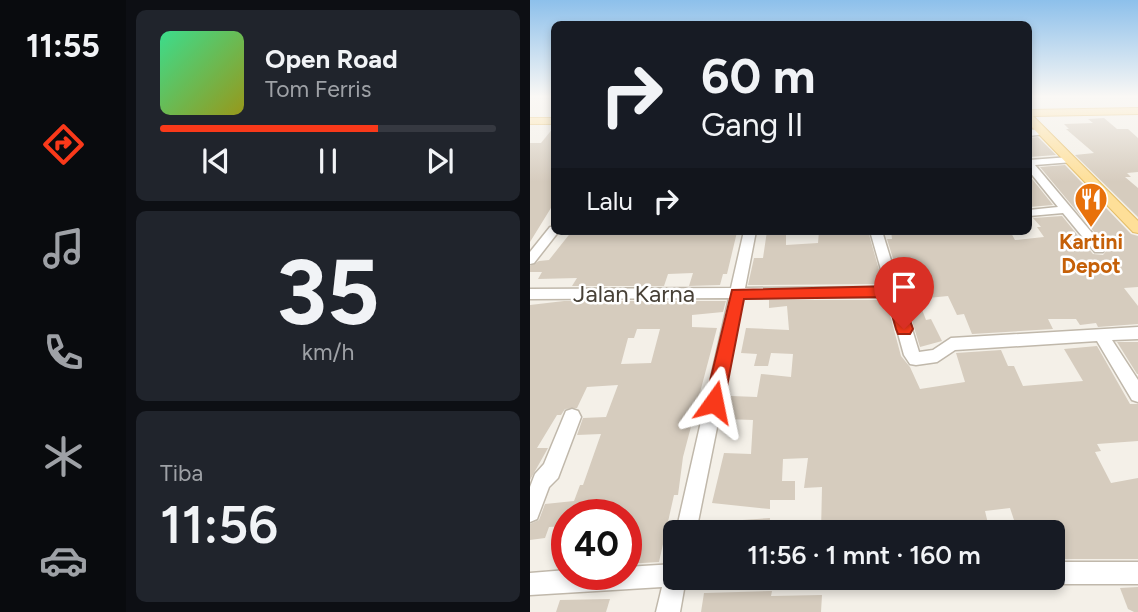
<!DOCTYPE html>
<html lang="id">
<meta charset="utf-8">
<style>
body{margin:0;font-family:Figtree,sans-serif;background:#20242c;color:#f1f3f6;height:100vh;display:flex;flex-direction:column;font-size:26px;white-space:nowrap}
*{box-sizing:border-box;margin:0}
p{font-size:23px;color:#9ea1a6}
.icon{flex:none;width:38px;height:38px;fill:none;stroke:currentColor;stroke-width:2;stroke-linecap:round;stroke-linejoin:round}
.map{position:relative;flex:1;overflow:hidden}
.drawer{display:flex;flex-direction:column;gap:10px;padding:10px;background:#0d0f14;width:404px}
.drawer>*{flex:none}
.hud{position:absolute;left:21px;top:21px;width:481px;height:214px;border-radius:10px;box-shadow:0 4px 10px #0003;background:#171b24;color:#f1f3f6;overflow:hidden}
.speed{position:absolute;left:21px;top:499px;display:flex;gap:14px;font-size:35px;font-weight:700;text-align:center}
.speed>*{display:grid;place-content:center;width:91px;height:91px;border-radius:50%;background:#171b24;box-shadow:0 4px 10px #0003;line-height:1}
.speed .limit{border:10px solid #d22;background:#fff;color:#111}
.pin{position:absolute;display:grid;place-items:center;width:60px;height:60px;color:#fff;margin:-72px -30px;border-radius:50% 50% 50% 0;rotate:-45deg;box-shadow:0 0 7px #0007}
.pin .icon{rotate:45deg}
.me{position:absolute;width:77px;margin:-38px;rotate:12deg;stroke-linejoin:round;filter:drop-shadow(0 0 5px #0008)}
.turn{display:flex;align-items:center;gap:24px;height:147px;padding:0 35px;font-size:32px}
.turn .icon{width:91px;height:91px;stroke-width:2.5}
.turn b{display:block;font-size:49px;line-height:60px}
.then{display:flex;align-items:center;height:66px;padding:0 35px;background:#0003;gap:14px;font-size:26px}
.big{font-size:52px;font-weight:600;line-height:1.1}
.drawer .widget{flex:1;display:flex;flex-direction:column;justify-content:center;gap:10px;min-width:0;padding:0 24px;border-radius:10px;background:#20242c}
.drawer .dial{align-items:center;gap:0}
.dial b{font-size:91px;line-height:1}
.song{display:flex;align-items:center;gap:21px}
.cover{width:84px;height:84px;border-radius:10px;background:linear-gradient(135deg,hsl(150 70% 55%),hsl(60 70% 35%))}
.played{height:7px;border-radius:4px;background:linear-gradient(90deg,#f9391a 65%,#363941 65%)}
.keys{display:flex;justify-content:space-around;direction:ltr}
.trip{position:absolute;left:133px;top:520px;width:402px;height:70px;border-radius:10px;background:#171b24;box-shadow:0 4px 10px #0003;font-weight:600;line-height:70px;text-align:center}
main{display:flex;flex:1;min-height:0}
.dock{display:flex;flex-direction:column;width:126px;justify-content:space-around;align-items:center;background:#090b0e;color:#9ea1a6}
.dock .icon{width:49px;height:49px}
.dock .selected{color:#f9391a}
.dock b{font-size:32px;color:#f1f3f6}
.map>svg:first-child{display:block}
.building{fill:#d6ccbe;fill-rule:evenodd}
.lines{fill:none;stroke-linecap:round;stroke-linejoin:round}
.minor-casing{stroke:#c0b8ab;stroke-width:3}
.major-casing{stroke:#e4bd67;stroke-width:2}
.minor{fill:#fff;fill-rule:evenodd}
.major{fill:#fedf98;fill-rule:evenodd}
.route{fill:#f9391a;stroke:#a22511;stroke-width:2}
.labels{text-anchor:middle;stroke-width:5;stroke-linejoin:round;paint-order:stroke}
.far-food-label{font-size:21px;font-weight:bold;fill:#c56008;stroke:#fff}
.street-label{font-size:24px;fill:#484137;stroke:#fff}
</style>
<main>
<nav class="dock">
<b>11:55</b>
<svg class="icon selected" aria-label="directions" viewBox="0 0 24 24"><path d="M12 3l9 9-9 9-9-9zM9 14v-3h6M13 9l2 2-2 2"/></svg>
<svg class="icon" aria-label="music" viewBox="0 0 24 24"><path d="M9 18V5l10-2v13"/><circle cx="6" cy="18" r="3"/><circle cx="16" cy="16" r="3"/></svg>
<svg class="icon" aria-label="phone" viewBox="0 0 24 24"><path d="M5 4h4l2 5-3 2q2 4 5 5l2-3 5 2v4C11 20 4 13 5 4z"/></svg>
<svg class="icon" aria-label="climate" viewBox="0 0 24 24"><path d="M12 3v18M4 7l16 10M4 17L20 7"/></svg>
<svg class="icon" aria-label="car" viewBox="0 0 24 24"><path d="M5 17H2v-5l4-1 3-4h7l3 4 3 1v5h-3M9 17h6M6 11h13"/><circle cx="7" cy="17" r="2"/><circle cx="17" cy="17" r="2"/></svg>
</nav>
<section class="drawer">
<div class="widget">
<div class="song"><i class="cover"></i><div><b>Open Road</b><p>Tom Ferris</p></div></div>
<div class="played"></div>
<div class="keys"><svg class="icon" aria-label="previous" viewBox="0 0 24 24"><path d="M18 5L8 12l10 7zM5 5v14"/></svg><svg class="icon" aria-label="pause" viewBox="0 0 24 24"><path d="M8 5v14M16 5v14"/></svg><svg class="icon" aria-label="next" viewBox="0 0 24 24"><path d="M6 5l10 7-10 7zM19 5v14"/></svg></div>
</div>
<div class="widget dial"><b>35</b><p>km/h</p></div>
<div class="widget"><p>Tiba</p><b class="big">11:56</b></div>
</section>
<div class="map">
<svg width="608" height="612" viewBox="0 0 608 612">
<rect width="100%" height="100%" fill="#f4f0e8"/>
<g class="building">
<path d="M574 118 587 129H598L608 138V172L597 173 601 177H595L608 188V217L545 155 564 153 536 129H539L534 124 563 123 558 119Z"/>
<path d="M24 127V203L0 242V143H11Z"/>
<path d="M508 137 526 155 499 157V138Z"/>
<path d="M535 165 601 234 608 236V287L594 288 608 306V324L568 327 566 323 550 325 546 319H518L523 329 442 334 434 314 427 315 418 296 388 299 396 320 401 319 412 341 390 347 357 239H362L361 231H480L485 240 514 237 507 227H511L503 218 532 216 563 254 573 255 577 250 575 245 510 167Z"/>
<path d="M499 175 523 205 499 207Z"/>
<path d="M42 231H170L207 232 197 274H193L190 285 159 286 163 273 138 274 134 286H42L47 278 8 279 12 272H0V266L9 261 19 260Z"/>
<path d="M237 231H256V245L288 243 289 231H338L353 284 218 285 224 258H233Z"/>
<path d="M239 300H356L371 356 380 367 390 389 435 382 426 353 471 350 478 366H484L493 386 553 381 534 349 567 346 600 404H608V441L567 444 571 451 565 452 581 483 608 478V559H528L523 546V532H488L480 508 455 511 460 532H291L292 487 274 488 278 458 253 459 252 481H265V500H240V509L182 503 194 453 221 454 223 420 195 419 201 396 227 397 231 374 261 377 263 354 241 353 238 366H224L227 354 211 353 216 328 259 330 257 306 239 308Z"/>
<path d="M34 301H196L193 312 162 315V327L187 328 153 457 148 495H144L129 562 96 564V514H37V526L19 527 15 538 0 540V524L9 520 15 504 44 501 50 485H53L71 434 47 435 53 418 76 417 88 385 57 387 47 408 35 409 31 415H27L7 448H18L0 480V305ZM107 329H130L121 363 91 364 98 338H104Z"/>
<path d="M587 342H608V374H607Z"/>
<path d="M240 518 239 532H169L170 523Z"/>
<path d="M608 587V612H604L598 609 590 588Z"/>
<path d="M242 591 241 596 292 595 291 612H171L174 593Z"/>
<path d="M80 599 76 612H26L30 600Z"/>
</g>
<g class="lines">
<defs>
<g id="minor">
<path d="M512 129 516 132 515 134 499 136V130Z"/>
<path d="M540 157 543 158V162L505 165 573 246 575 249 573 252H565L533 213 499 216V210L528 207 499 171V160Z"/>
<path d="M20 227H24V231H29L4 263 0 264V252Z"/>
<path d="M214 231H226L215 288 356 287 340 231H352L389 352 403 350 421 338 608 327V339L582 340 608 380V402L602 400 567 341 425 350 407 362 386 365 380 364 374 355 358 297 213 298 166 532H146L199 298 0 299V289L201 288Z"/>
<path d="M42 409 48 411 51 417 28 478 19 487 7 519 0 522V487L5 474 14 464 36 411Z"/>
<path d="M523 562H608V584H523L515 581 514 578H523Z"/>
<path d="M145 564V578H156L150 612H126L132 587 0 595V573L37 570V574H96V567Z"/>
</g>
<g id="major">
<path d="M608 108V114L503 116 608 221V233L603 232 499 124V110Z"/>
<rect x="0" y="118" width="24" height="6"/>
</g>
</defs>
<use href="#minor" class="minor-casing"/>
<use href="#major" class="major-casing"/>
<use href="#minor" class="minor"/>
<use href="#major" class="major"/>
</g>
<linearGradient id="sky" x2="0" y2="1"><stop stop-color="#8dc0eb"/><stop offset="0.53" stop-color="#faf8f5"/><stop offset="1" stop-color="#faf8f5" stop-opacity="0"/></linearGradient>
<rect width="608" height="182" fill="url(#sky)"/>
<path class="route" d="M363 286 370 292 383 329 380 334H368L366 329 357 297 214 299 194 402 191 408 184 410 178 408 175 402 202 290Z"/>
<defs>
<symbol id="restaurant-pin" viewBox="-11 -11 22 30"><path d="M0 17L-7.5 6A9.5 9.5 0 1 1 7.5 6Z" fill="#e8710a" stroke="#fff"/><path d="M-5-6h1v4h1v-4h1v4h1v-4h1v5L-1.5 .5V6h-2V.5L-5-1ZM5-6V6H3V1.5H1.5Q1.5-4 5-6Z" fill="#fff"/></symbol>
</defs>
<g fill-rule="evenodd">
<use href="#restaurant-pin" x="542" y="180" width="38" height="52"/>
</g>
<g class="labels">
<g class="far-food-label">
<text x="561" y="249">Kartini<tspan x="561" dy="24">Depot</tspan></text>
</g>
<g class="street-label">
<text x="104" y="302">Jalan Karna</text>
</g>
</g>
</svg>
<div class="speed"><div class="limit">40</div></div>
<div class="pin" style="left:374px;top:329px;background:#d93025"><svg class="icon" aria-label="arrive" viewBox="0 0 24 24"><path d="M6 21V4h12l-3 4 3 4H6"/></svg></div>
<svg class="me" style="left:184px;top:402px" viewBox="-20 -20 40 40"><path d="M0-17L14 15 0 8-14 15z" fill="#f9391a" stroke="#fff" stroke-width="4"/></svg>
<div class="trip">11:56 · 1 mnt · 160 m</div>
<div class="hud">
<div class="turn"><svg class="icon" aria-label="right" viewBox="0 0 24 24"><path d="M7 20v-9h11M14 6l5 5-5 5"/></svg><div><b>60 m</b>Gang II</div></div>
<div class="then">Lalu<svg class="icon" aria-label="right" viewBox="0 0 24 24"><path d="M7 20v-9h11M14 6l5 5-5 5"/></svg></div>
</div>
</div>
</main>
